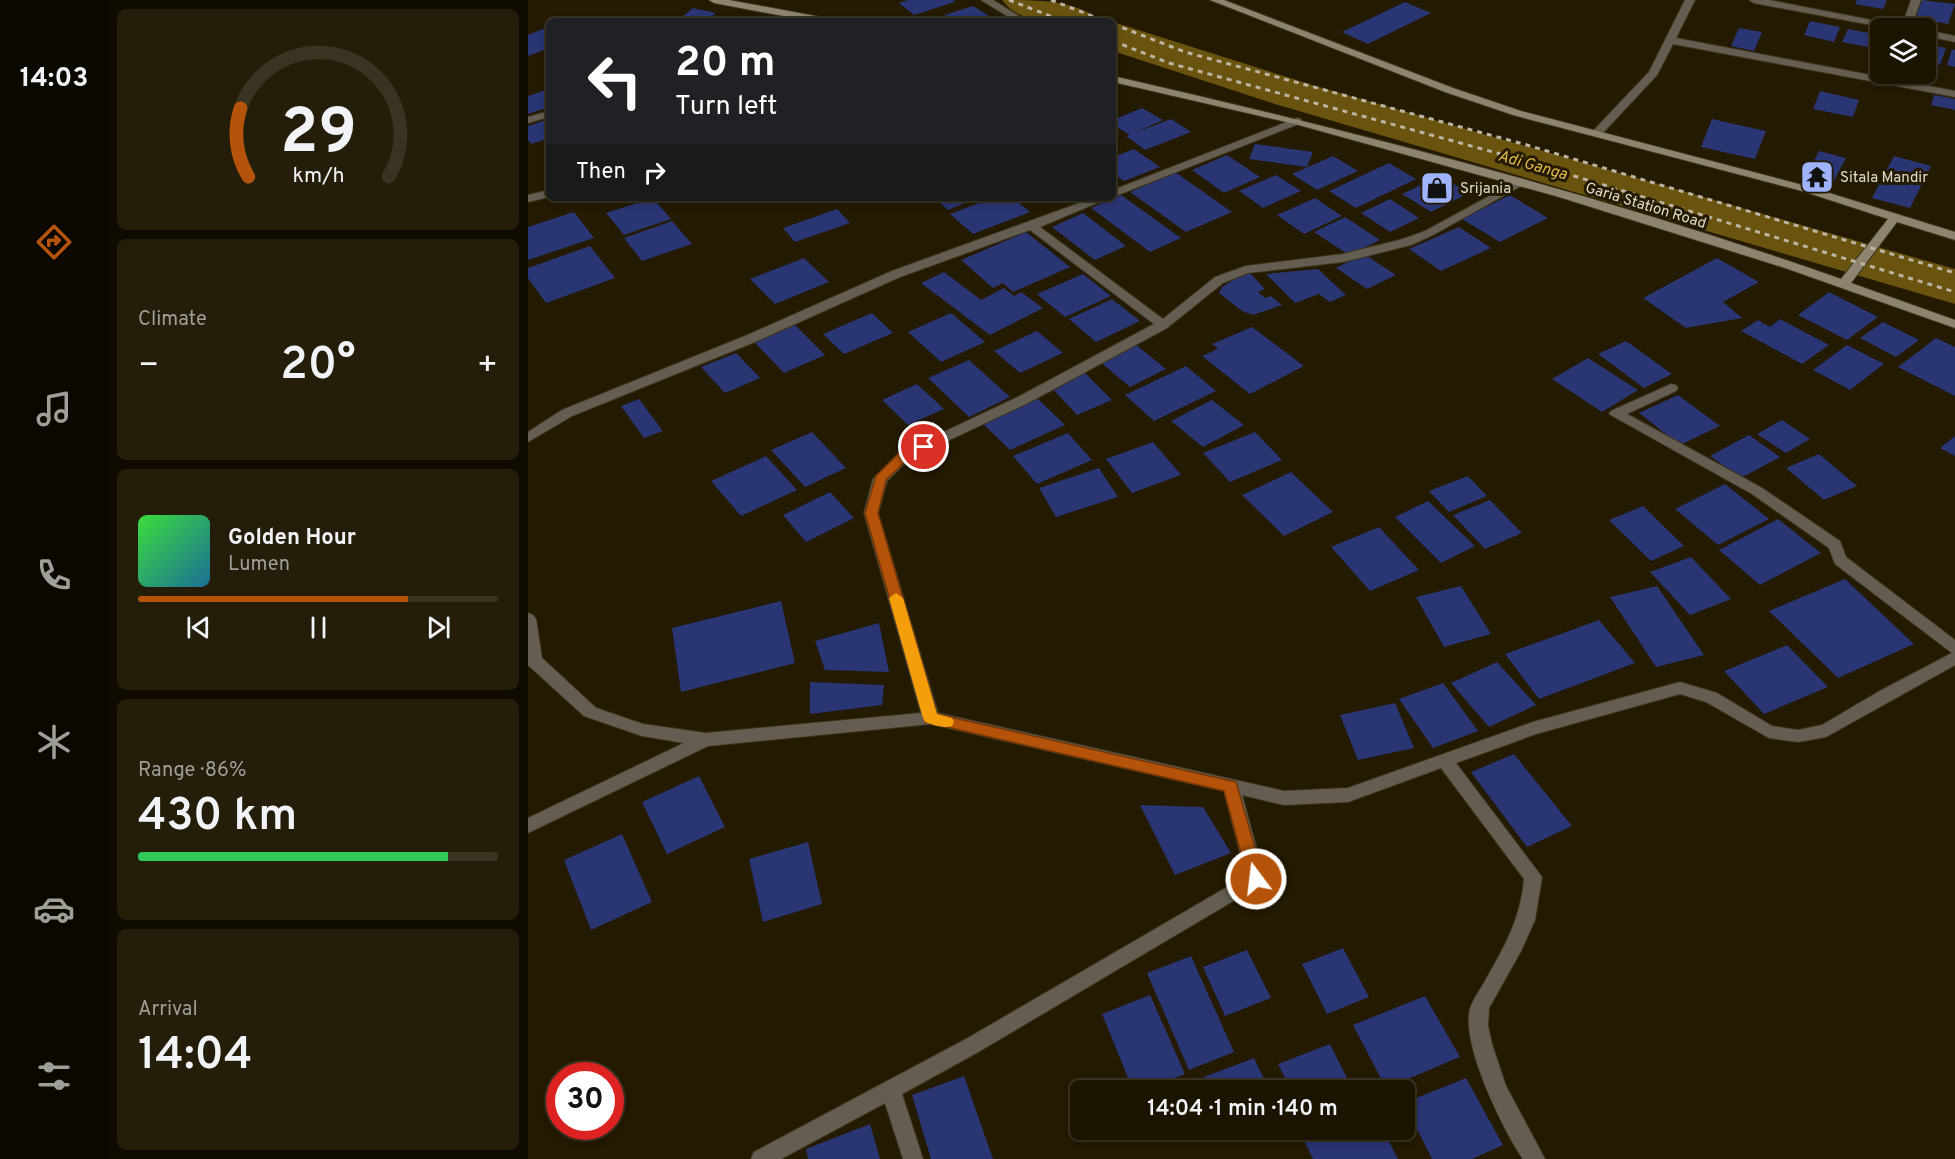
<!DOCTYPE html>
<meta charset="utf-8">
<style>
body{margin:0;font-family:Overpass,sans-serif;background:#241d0a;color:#f1f3f6;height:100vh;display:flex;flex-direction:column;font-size:22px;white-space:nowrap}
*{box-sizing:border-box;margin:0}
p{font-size:20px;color:#a09e99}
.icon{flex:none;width:33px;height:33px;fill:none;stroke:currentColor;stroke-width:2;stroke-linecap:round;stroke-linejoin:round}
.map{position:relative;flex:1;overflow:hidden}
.sheet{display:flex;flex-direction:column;gap:9px;padding:9px;background:#0f0b00;width:420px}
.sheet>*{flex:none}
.hud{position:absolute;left:18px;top:18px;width:570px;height:183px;border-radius:9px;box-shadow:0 3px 9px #0003,0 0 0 2px #393322;background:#202124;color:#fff;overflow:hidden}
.tools{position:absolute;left:1342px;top:18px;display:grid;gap:12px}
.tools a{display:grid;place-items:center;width:66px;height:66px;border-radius:9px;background:#1b1400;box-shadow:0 3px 9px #0003,0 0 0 2px #393322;font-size:30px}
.speed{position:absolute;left:18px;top:1062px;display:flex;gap:12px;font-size:30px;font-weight:700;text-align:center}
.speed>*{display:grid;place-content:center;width:78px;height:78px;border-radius:50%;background:#1b1400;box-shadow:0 3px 9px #0003,0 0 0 2px #393322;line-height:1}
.speed .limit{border:9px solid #d22;background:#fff;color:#111}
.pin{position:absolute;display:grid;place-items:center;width:51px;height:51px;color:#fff;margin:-26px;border:3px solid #fff;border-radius:50%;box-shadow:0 2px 6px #0007}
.me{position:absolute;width:66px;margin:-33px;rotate:345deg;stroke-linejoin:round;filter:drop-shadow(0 0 4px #0008)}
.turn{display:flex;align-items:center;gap:21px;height:126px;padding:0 30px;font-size:27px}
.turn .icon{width:78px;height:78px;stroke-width:2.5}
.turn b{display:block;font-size:42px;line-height:51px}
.then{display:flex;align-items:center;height:57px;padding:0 30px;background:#0003;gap:12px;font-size:22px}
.big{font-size:45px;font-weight:600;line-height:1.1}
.sheet .card{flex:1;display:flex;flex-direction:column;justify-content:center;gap:9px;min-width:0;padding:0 21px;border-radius:9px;background:#241d0a}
.sheet .dial{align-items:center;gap:0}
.dial svg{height:156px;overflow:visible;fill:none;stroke:#393322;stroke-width:7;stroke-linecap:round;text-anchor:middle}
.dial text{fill:#f1f3f6;stroke:none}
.song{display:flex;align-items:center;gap:18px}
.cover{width:72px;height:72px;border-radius:9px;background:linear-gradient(135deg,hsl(120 70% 55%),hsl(200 70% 35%))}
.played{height:6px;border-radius:3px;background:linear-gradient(90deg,#b45309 75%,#393322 75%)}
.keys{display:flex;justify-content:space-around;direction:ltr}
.heat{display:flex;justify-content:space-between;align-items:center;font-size:33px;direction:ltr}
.charge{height:9px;border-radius:4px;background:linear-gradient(90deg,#34c759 86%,#393322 0)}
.trip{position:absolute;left:542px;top:1080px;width:345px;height:60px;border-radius:9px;background:#1b1400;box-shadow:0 3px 9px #0003,0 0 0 2px #393322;font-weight:600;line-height:60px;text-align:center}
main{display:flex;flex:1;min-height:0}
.tab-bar{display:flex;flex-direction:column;width:108px;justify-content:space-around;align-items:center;background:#0b0800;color:#a09e99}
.tab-bar .icon{width:42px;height:42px}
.tab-bar .on{color:#b45309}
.tab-bar b{font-size:27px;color:#f1f3f6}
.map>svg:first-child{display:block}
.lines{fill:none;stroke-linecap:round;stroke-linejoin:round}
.river{fill:#69530f;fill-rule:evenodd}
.building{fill:#2a3574}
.street-casing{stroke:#3e351c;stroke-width:2}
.secondary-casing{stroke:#3e351c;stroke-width:2}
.street{fill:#635e51;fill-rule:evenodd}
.secondary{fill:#8c846f;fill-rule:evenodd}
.rail{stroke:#bbb5a3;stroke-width:3;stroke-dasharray:5 5;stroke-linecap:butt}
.route{fill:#b45309;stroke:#753606;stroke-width:1.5}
.slow{fill:#f59e0b}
.labels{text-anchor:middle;stroke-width:6;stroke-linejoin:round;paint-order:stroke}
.far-poi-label{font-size:15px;fill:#e0daca;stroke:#241a00;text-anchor:start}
.far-street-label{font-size:15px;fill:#e0daca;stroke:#241a00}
.far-water-label{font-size:16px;font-style:italic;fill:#e4bc49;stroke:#241a00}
</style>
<main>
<nav class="tab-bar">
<b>14:03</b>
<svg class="icon on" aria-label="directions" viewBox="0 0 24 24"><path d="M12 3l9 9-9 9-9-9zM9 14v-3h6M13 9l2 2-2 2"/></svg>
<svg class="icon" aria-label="music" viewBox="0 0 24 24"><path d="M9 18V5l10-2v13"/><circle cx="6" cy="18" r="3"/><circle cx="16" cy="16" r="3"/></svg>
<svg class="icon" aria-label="phone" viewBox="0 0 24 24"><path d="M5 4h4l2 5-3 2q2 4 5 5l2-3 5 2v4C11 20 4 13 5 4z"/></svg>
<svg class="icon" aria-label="climate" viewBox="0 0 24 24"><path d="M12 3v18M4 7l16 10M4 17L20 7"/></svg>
<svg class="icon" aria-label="car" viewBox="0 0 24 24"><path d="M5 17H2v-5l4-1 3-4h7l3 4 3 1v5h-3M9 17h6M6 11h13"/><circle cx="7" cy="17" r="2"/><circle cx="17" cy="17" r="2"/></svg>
<svg class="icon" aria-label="filters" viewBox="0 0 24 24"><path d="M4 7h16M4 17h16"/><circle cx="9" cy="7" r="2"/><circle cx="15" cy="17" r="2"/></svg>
</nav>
<section class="sheet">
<div class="card dial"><svg viewBox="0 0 100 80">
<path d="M14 69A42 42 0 1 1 86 69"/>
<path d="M14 69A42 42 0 0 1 10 34" stroke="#b45309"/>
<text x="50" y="56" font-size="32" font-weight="700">29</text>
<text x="50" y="72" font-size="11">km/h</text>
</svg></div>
<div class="card"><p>Climate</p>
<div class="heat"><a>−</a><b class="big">20°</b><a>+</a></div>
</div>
<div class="card">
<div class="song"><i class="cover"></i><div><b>Golden Hour</b><p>Lumen</p></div></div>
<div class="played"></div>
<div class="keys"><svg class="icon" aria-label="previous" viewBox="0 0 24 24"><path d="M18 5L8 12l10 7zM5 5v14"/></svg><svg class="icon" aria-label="pause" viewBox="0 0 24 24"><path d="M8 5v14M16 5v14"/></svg><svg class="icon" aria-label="next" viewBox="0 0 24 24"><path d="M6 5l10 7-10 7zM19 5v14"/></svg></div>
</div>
<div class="card"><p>Range · 86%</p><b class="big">430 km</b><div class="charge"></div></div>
<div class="card"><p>Arrival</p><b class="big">14:04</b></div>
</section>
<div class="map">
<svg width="1427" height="1159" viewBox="0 0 1427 1159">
<rect width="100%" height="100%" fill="#241a00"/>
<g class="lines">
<g class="river">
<path d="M474 0C506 0 551 0 571 21 540 21 495 29 474 0Z"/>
<path d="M585 22 781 84 1427 269V304L747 104 585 51Z"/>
</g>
</g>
<g class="building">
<path d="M380 0H425L427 2 386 15 371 3Z"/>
<path d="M1329 0H1359L1355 9 1327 4Z"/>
<path d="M1394 0 1427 4 1420 24 1388 18Z"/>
<path d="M877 2 903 13 840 44 814 32Z"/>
<path d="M445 6 469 21H442L416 15Z"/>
<path d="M165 8 188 13 177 21H149Z"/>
<path d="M1282 21 1312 27 1306 42 1276 35Z"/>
<path d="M1211 28 1234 32 1226 51 1203 46Z"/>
<path d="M15 29 21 34V48L0 56V35Z"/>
<path d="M1320 29 1346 34 1340 47 1314 42Z"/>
<path d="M1398 44 1418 48 1412 65 1398 62Z"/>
<path d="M1424 49 1427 50V67L1419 65Z"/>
<path d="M21 89V107L0 114V96Z"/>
<path d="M1292 91 1331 100 1325 117 1285 109Z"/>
<path d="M1406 95 1427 99V110L1403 105Z"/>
<path d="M614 108 635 120 606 133 643 119 663 132 617 150 598 136 602 135 585 125V120Z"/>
<path d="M21 119V138L3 144 0 140V126Z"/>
<path d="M1184 119 1238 131 1227 159 1173 147Z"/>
<path d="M727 144 785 152 779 167 721 159Z"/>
<path d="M606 149 632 167 596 181 585 173V157Z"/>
<path d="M1291 151 1318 158 1303 186 1276 179Z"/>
<path d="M699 155 732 177 696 193 664 170Z"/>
<path d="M805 156 830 171 789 190 764 174Z"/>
<path d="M1366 156 1403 166 1382 208 1344 198Z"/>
<path d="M861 163 888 179 828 208 801 191Z"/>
<path d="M647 172 704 212 658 232 602 192Z"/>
<path d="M748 175 773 191 735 208 711 191Z"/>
<path d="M912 176 941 193 903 212 874 194Z"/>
<path d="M593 195 653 238 622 252 563 208Z"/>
<path d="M982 195 1020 218 972 242 934 219Z"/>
<path d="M125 198 143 219 96 235 78 213Z"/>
<path d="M407 198H449L420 210Z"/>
<path d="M464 198H485L502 212 445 234 422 214Z"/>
<path d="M787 198 814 216 776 234 749 215Z"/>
<path d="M862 199 891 218 862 232 833 213Z"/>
<path d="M309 209 322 223 267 242 255 228Z"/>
<path d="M46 212 66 238 0 260V227Z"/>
<path d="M555 213 598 246 567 260 524 227Z"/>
<path d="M817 217 852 240 821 255 786 232Z"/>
<path d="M144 221 164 244 114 261 96 238Z"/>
<path d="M931 227 963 248 913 271 881 249Z"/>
<path d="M498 232 542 267 485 292 475 283 465 288 433 260Z"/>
<path d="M62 246 87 278 18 303 0 278V268Z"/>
<path d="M836 254 868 275 839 289 808 268Z"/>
<path d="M276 258 301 282 247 304 222 279Z"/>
<path d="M1189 258 1231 282 1195 302 1214 318 1158 328 1115 298Z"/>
<path d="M790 269 818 295 802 302 791 294 767 303 738 274Z"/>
<path d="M416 272 453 300 476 288 486 296 493 292 515 308 462 335 393 283Z"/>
<path d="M722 273 737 289 730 292 737 298 743 296 754 305 725 315 714 311 691 293 694 287 705 280Z"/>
<path d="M555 274 583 296 537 317 509 294Z"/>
<path d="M1301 292 1350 317 1319 340 1270 315Z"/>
<path d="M584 299 612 321 568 342 541 319Z"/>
<path d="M344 313 365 333 316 354 295 334Z"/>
<path d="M423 313 457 342 413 362 380 332Z"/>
<path d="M1252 319 1301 345 1274 364 1213 331 1230 320 1242 327Z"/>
<path d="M1355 322 1391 340 1368 357 1332 338Z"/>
<path d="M267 325 297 355 256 373 226 342Z"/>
<path d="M724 327 776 366 722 394 674 356 690 349 684 344Z"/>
<path d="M509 331 535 353 492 373 466 351Z"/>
<path d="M1408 338 1427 347V396L1370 367Z"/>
<path d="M1098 341 1144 374 1116 388 1070 354Z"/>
<path d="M607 344 638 369 602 387 571 361Z"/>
<path d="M1319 345 1356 364 1322 390 1285 370Z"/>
<path d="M208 353 232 378 197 393 173 367Z"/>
<path d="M1060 358 1110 390 1074 412 1024 379Z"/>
<path d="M441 360 482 397 441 417 400 378Z"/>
<path d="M658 366 688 391 626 421 597 395Z"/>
<path d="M555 371 584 400 549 415 521 385Z"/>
<path d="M389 384 416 409 380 425 354 400Z"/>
<path d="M1150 395 1192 426 1152 445 1111 413Z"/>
<path d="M509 398 537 425 482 450 454 423Z"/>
<path d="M111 399 135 431 116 438 93 406Z"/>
<path d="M684 400 716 425 675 447 643 421Z"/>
<path d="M1254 420 1282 439 1258 453 1229 434Z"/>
<path d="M284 432 318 468 277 487 243 450Z"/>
<path d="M727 432 754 460 702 482 675 453Z"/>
<path d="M540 433 564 460 509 484 485 456Z"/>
<path d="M1221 435 1252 457 1213 478 1182 456Z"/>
<path d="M1427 436V456L1412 448Z"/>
<path d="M625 442 653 475 604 493 578 459Z"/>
<path d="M1291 454 1329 486 1296 500 1258 468Z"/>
<path d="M238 456 269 490 213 516 183 481Z"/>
<path d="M571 468 590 497 528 517 511 488Z"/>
<path d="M763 472 805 512 756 536 714 495Z"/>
<path d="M940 476 959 496 921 512 901 491Z"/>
<path d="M1197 484 1241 519 1190 545 1147 509Z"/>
<path d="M302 492 326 518 278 542 255 515Z"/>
<path d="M962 500 994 533 957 549 925 515Z"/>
<path d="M900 501 947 546 913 563 867 517Z"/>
<path d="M1115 506 1156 546 1123 561 1081 520Z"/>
<path d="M1250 519 1293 553 1232 585 1191 550Z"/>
<path d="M851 527 891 570 842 591 803 547Z"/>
<path d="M1163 557 1203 599 1162 615 1122 572Z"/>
<path d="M1317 579 1386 644 1310 678 1241 611Z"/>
<path d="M933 586 963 634 916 647 888 597Z"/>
<path d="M1129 586 1176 655 1128 667 1082 597Z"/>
<path d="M253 601 267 663 153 692 144 628Z"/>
<path d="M1071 620 1107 663 1011 699 977 654Z"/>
<path d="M351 623 361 672 297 670 287 641Z"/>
<path d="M1259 645 1300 687 1236 714 1196 671Z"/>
<path d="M969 662 1008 705 961 727 923 683Z"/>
<path d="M282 682 356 685 354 705 282 714Z"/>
<path d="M915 683 950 731 905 748 871 699Z"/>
<path d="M867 703 886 748 830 760 812 715Z"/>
<path d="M986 754 1044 826 999 847 943 772Z"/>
<path d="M171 776 197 827 139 854 114 802Z"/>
<path d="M612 805 675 807 703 853 647 875Z"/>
<path d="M94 834 124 902 63 930 36 860Z"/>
<path d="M280 842 294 904 235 922 221 859Z"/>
<path d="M815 948 841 997 799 1014 774 964Z"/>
<path d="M719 950 743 998 697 1016 675 967Z"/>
<path d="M663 956 706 1052 661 1070 619 973Z"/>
<path d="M622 995 657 1074 616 1090H605L574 1014Z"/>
<path d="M897 996 932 1057 858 1088 825 1025Z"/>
<path d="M802 1044 825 1090H763L750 1064Z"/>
<path d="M726 1058 741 1090H682L676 1077Z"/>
<path d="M436 1076 465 1159H403L384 1095Z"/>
<path d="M938 1078 975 1145 944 1159H904L876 1103Z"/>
<path d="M342 1124 352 1159H280L278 1149Z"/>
<path d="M771 1130H855L870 1159H785Z"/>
</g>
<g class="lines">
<defs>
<g id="street">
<path d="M453 0H465L499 21H487Z"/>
<path d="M1157 0H1167L1148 38 1427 91V97L1145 44 1129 75 1073 135H1065V131L1121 72Z"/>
<path d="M1221 0H1241L1374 26 1383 0H1393L1383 28H1359L1226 3Z"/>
<path d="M1398 30 1427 36V42L1398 36Z"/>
<path d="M21 111V117L0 123V117Z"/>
<path d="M769 118 773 119V123L585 197V190Z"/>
<path d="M991 180 997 183 995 185 905 235 883 245 815 262 720 273 695 283 639 328 500 403 381 459 359 481 350 513 410 713 756 791 820 788 1005 722 1152 682 1189 693 1244 726 1270 730 1294 725 1350 692 1424 653 1307 564 1301 548 1224 494 1081 414 1083 411 1143 384 1148 385 1150 388 1148 391 1099 414 1234 488 1312 541 1318 557 1427 640V665L1298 737 1270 742 1241 738 1178 702 1152 694 1008 734 928 763 1014 877 1007 920 993 951 961 1008 960 1026 964 1044 978 1086 1017 1159H995C975 1130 933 1044 942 1009 945 999 952 990 957 981 976 948 993 918 996 879L913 768 820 802 756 805 714 795 737 879 734 884 452 1051 374 1094 395 1159H375L357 1103 253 1159H223L226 1152 438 1039 718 876 696 791 403 724 180 746 0 833V818L156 743 114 736 56 716 0 665V613L5 615 8 619 14 658 68 708 115 724 178 733 393 713 336 513 345 479 371 453 490 397 626 324 502 230 372 277 227 342 44 416 0 442V432L34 410 217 336 364 271 565 198H581L512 227 635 319 687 277 718 266 815 254 875 239 897 231Z"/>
<path d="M21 190V197L0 202V195Z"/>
<path d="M81 198H99L93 201 83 200Z"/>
</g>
<g id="secondary">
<path d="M181 0H201L298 18 303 21H282L186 3Z"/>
<path d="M682 0H696L925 88 993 111 1282 187 1427 232V240L1369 222 1323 283 1427 320V328L1257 268 1031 197 767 124 585 82V76C830 132 1075 195 1313 279L1360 219 1274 191 985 115 917 92Z"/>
</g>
</defs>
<use href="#street" class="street-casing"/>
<use href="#secondary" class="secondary-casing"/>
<use href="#street" class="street"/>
<use href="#secondary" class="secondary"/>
<g class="rail">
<path d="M481 0 535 21"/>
<path d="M523 0 577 21"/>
<path d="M585 24 657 52 999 145 1427 273"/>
<path d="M585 41 641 63 987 158 1427 292"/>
</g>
</g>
<path class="route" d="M396 443 400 444 402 447 400 450 380 459 358 480 350 513 409 714 708 782 736 879 733 884 728 886 722 884 720 879 696 791 397 722 337 513 348 476 371 453Z"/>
<path class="slow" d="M368 593 375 598 409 714 424 718 426 722 424 726C416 729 406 725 397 722L395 718 361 598Z"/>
<defs>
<symbol id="temple-square" viewBox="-11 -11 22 22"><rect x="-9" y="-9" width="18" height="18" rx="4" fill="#9fb3fd" stroke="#241a00"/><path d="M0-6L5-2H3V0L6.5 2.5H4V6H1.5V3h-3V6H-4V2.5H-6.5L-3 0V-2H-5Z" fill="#111"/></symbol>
<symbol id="shop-square" viewBox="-11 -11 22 22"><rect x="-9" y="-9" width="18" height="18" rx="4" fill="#9fb3fd" stroke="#241a00"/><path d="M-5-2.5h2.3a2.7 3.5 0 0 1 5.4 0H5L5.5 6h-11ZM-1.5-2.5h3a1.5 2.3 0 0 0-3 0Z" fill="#111"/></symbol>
</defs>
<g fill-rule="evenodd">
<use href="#temple-square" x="1270" y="158" width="38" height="38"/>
<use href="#shop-square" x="890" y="169" width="38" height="38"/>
</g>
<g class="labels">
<g class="far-poi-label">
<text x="1312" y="182">Sitala Mandir</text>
<text x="932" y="193">Srijania</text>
</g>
<g class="far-street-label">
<text transform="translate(1118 205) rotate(17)" y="5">Garia Station Road</text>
</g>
<g class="far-water-label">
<text transform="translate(1005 164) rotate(16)" y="6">Adi Ganga</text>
</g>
</g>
</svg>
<div class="tools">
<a><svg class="icon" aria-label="layers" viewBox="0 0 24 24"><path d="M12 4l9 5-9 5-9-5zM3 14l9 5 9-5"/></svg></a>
</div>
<div class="speed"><div class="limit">30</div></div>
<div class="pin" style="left:396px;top:447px;background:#d93025"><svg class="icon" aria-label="arrive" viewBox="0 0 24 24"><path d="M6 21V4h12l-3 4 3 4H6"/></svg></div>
<svg class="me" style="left:728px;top:879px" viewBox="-20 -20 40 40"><circle r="17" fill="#b45309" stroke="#fff" stroke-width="3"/><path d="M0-11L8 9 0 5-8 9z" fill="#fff"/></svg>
<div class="trip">14:04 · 1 min · 140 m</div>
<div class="hud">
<div class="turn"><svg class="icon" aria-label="left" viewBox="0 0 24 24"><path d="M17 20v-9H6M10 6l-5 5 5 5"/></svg><div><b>20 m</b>Turn left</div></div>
<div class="then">Then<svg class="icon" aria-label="right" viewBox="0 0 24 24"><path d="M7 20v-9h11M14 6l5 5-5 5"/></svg></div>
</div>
</div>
</main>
